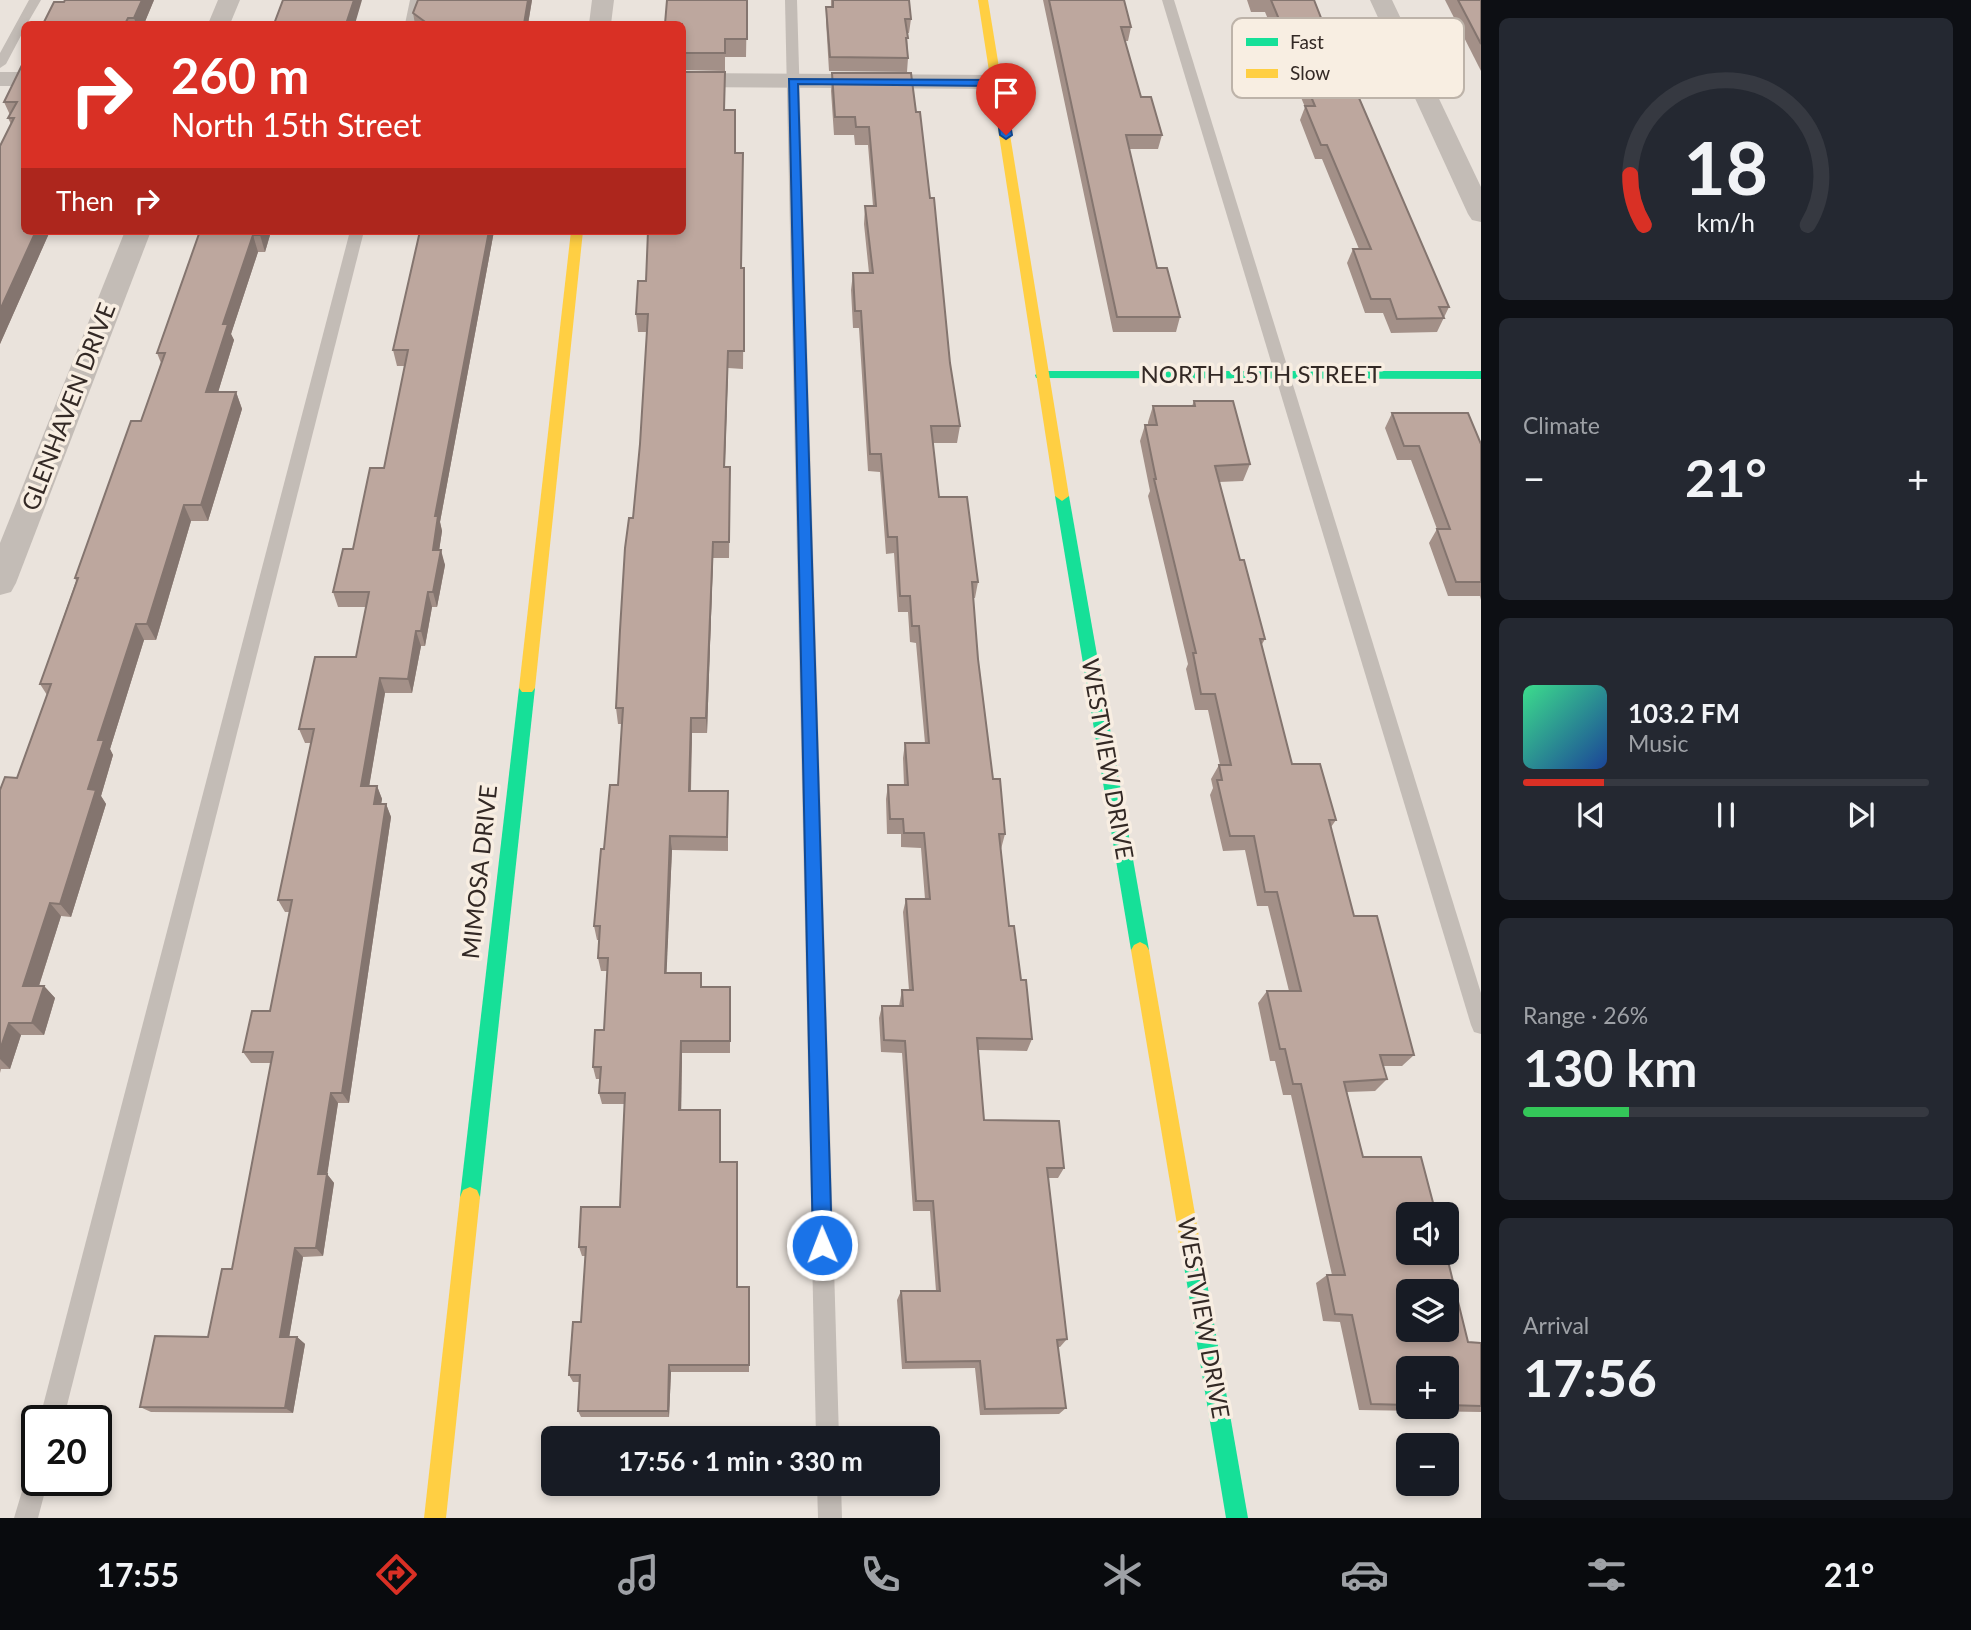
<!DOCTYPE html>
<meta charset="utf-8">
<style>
body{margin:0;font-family:Lato,sans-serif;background:#242831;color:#f1f3f6;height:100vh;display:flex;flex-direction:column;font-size:26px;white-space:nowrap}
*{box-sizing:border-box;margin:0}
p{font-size:23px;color:#9ea1a6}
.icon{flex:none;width:38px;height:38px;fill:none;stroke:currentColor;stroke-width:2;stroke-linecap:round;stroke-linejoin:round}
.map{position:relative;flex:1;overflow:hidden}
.sheet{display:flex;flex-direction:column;gap:18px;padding:18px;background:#0d0f14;width:490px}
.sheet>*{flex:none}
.top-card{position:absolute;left:21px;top:21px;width:665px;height:214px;border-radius:10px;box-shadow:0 4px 10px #0003;background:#d93025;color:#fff;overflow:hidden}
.buttons{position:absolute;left:1396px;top:1202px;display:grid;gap:14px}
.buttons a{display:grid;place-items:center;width:63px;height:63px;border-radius:10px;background:#171b24;box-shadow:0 4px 10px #0003;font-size:35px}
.speed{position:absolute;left:21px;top:1405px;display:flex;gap:14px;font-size:35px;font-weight:700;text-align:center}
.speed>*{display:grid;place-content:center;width:91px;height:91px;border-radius:50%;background:#171b24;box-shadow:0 4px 10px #0003;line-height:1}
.speed .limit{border:4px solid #111;border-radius:10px;background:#fff;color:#111}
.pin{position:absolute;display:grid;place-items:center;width:60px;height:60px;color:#fff;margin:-72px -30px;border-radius:50% 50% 50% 0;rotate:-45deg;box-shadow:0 0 7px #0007}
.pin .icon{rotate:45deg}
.me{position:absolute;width:77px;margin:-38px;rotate:359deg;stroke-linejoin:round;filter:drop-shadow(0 0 5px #0008)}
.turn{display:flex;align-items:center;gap:24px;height:147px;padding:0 35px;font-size:32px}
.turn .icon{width:91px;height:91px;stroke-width:2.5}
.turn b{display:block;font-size:49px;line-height:60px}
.then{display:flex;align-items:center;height:66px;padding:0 35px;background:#0003;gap:14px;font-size:26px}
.big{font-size:52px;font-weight:700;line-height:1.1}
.sheet .tile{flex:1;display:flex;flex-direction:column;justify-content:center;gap:10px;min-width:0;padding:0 24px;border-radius:10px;background:#242831}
.sheet .dial{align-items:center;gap:0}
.dial svg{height:182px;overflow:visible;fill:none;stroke:#363941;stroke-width:7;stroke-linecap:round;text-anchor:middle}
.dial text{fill:#f1f3f6;stroke:none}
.song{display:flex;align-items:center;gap:21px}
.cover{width:84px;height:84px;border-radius:10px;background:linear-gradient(135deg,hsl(150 70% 55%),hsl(220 70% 35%))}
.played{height:7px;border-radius:4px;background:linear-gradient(90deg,#d93025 20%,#363941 20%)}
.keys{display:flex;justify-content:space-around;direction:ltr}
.heat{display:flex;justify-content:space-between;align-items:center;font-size:38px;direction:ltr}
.charge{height:10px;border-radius:5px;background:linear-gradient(90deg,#34c759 26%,#363941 0)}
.trip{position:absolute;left:541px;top:1426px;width:399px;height:70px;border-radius:10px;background:#171b24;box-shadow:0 4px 10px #0003;font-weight:700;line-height:70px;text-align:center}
.tabs{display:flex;height:112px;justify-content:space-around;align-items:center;background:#090b0e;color:#9ea1a6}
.tabs .icon{width:49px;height:49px}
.tabs .current{color:#d93025}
.tabs b{font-size:32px;color:#f1f3f6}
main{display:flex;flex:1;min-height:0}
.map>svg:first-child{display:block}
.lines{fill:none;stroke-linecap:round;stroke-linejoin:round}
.lane{fill:#c3bcb6;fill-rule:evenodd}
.street{fill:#c3bcb6;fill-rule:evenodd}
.fast{fill:#16e098;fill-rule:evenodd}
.slow{fill:#ffcf43;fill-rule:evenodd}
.wall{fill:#a39088;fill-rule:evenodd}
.shaded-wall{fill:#84756f}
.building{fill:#bda79e;stroke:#84756f;stroke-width:2;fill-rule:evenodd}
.route{fill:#1a73e8;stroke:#114b97;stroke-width:2}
.labels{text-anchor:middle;stroke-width:7;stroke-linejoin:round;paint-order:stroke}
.street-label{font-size:24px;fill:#332925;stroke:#f8eee2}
.key{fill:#f8eee2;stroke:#bdb3a9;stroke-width:2}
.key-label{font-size:19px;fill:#332925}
</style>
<main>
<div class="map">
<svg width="1481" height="1518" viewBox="0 0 1481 1518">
<rect width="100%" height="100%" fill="#eae3dc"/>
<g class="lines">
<g class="lane">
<path d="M29 0H41L27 24H24V30L6 64 0 68V53Z"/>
<path d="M410 0H422L415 24H405Z"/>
<path d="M785 0H797L839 1438H816Z"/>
<path d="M1162 0H1174L1481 993V1034L1474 1032 1471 1025Z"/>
<path d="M350 231H364L63 1421H39Z"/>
<path d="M37 1464V1480H48L38 1518H14L29 1468Z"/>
<path d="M817 1484H841L842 1518H818Z"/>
</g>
<g class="street">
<path d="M218 0H240L230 24H208Z"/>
<path d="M592 0H614L611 24H589Z"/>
<path d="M1370 0H1392L1481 187V222L1472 220 1468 214Z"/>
<rect x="0" y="72" width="24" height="14"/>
<path d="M682 73 998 75 1006 77 1010 82 1006 87 998 89 682 87Z"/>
<path d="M125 231H151L16 583 11 592 0 595V543Z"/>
</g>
<g class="fast">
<path d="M1041 371H1481V379L1036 378 1035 375Z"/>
<path d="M1062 491 1069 496 1149 950 1146 955 1140 958 1134 955 1131 950 1055 496Z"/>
<path d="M527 682 532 684 535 688 480 1197 477 1204 470 1207 463 1204 460 1197 519 688 522 684Z"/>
<path d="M1193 1250 1200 1253 1203 1260 1248 1518H1226L1183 1260 1186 1253Z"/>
</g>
<g class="slow">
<path d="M978 0H988L1069 496 1062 501 1055 496Z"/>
<path d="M571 231H583L535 688 532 692H522L519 688Z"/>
<path d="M1140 942 1146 945 1149 950 1203 1260 1200 1267 1193 1270 1186 1267 1183 1260 1131 950 1134 945Z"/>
<path d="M470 1187 477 1190 480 1197 446 1518H424L460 1197 463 1190Z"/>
</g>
</g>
<g class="wall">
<path d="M154 0 144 24H43Z"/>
<path d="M418 0H532L528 24H415L413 13Z"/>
<path d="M747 0 746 57H725V71L682 70V24Z"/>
<path d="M831 0H909L911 19 909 33H907L908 58 907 72 829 71 826 21V7H831Z"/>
<path d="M1043 0H1124L1131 27 1128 41H1125L1141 97 1162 135 1158 149H1129L1157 268 1180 317 1176 332H1113Z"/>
<path d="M1247 0H1314L1327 33 1449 307 1437 332 1391 333 1383 313H1365L1347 263 1353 249H1359L1322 159H1315L1300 120 1305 107 1265 12H1251Z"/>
<path d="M1445 0H1481V71Z"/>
<path d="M24 61V231H50L0 344V146L11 124 8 118 10 115 4 102Z"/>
<path d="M832 73 916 112 950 363 960 426 957 443H933L939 497 978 582 975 598H973L978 659 993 779 1005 834 1001 849 1009 926 1032 1039 1027 1051 978 1050 984 1120 1064 1168 1058 1178H1048L1067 1339 1060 1347H1058L1066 1408 1059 1414 980 1415 975 1368 902 1369 897 1300 901 1291H936L930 1211H913L902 1053 881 1052 879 1018 882 1006H899L902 990H909L903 912 906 899H925L921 848 901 847V834H887L886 799 888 785H904L903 758 905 743H925L916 643 910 642 908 612H898L894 553 886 554 880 472 868 471 859 328H853L851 290 853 273H869L864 224 865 206H873L868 145H855L854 135H834L831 91Z"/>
<path d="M724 110 735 153 741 268H744L743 369 728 368 725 467 730 484 729 558H713L707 733H692L691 791H728V851L672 850 666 973 702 987H730V1053H682L681 1110 720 1162 737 1287H749V1372H671L669 1417H581L578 1411 579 1382H573L569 1375 581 1322 585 1256H582L579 1247 620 1207 625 1104H602L599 1093 600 1079H596L593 1067 604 1030 607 971H601L598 958 599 940H597L594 926 604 849 618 785 622 724H618L616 708 640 444 647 332H638L636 314 646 281Z"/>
<path d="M200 231H282L281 235H270L265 252H258L231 334 234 340 218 392H236L242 409 208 521H191L156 640H144L110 749 113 755 101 796 106 804 71 917 61 916 39 986H44L55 998 44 1035H21L10 1069H1L0 1073V790L17 778 47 695 40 684 76 581 75 578 141 421 161 363 157 353Z"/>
<path d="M420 231H494L440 522 442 531 439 550 445 565 437 607H432L425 646H421L412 693H385L369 786H377L382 799 381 804H386L391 817 349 1103H338L327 1174 334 1183 323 1256 303 1257 289 1337H297L305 1344 293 1413 151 1412 140 1407 208 1337 232 1269 271 1063H251L243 1052 270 1011 290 912H285L278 900 311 743H305L299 729 356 657 366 607H338L333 592 353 549 384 468 405 366H397L393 350Z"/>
<path d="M1194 401 1250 464 1243 481 1219 482 1240 560 1265 639 1261 646 1292 764 1336 820 1331 827 1354 916 1414 1055 1402 1066H1383L1387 1079 1375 1091 1347 1092 1363 1157 1468 1342 1481 1343V1412L1359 1410 1340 1322 1323 1321 1316 1283 1327 1275H1332L1291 1095H1283L1275 1061H1270L1258 1003 1267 991H1289L1268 906H1257L1245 850 1223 851 1210 795 1213 788 1211 779 1219 765H1220L1208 710H1195L1186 669 1188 664 1148 496 1150 491 1140 441 1145 425H1148V422L1153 406H1192ZM1409 1368H1447V1407H1409Z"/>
<path d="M1392 413 1481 444V600L1480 596H1448L1429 543 1437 529 1411 460H1397L1385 428Z"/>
</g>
<g class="shaded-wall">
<path d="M142 0H154L144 24H136L134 18Z"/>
<path d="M354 0H362L355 24H346Z"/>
<path d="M528 0H532L528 24H524Z"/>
<path d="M36 231H50L0 344V310Z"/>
<path d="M261 231H269L270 235 265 252 260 235Z"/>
<path d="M489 231H494L440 522 442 531 437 565 433 550 435 516Z"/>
<path d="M253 235 258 252 231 334 234 340 213 409 206 392 223 324Z"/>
<path d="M728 351V368L724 484V467Z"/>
<path d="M236 392 242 409 208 521 201 505Z"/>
<path d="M184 505 191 521 156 640 147 624Z"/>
<path d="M713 542V558L707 733 706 718Z"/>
<path d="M441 550 445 565 437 607 433 592Z"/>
<path d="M428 592 432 607 425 646 421 631Z"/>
<path d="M136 624 144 640 110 749 113 755 101 796 106 804 71 917 60 904 88 789 98 740Z"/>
<path d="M416 631 421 646 412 693 408 679Z"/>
<path d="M380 678 385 693 367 799 361 786Z"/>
<path d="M691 718 692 733 690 806 689 791Z"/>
<path d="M377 786 382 799 379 817 374 804Z"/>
<path d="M386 804 391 817 349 1103 342 1093Z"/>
<path d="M670 836 672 850 666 986 665 973Z"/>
<path d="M50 903 61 916 35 998 23 986Z"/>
<path d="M44 986 55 998 44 1035 32 1023Z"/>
<path d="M9 1023 21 1035 10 1069 0 1059V1050Z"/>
<path d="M681 1041 682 1053 681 1121 679 1110Z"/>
<path d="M331 1093 338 1103 326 1183 318 1174Z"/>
<path d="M327 1174 334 1183 323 1256 316 1248Z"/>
<path d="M295 1248 303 1257 288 1344 280 1337Z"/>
<path d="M297 1337 305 1344 293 1413 285 1408Z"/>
<path d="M669 1365 671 1372 669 1417 668 1411Z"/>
</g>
<g class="building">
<path d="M65 0H142L134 18H128L125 24H43L54 2H64Z"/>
<path d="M283 0H354L346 24H274Z"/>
<path d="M418 0H528L524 24H428L413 13Z"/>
<path d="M667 0H747V39H725V53H682V24H665Z"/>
<path d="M833 0H909L911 19H905L908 38H906L908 58 830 57 826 7H833Z"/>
<path d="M1049 0H1124L1131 27H1121L1141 97H1151L1162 135H1126L1157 268H1167L1180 317H1117Z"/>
<path d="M1271 0H1314L1327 33 1350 84H1353L1449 307H1439L1444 318 1397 319 1390 299H1371L1353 249H1371L1327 145H1321L1305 106H1315Z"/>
<path d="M1458 0H1481V44Z"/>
<path d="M24 61V231H36L0 310V146L14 118H8L17 102H4Z"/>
<path d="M682 72H725L724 110H735V153H743L741 268H744V351H728L724 467H730L729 542H713L706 718H691L689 791H728L727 837 670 836 665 973H701V987H730V1041H681L679 1110H720V1162H737V1287H749V1365H669L668 1411H578L580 1375H569L573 1322H581L586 1247H579L581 1207H620L625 1093H599L601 1067H593L595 1030H604L608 958H598L600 926H594L601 849H604L610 785H618L623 708H616L620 630 625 548 629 518H633L640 444 648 314H636L638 281H646L648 231H682Z"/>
<path d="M832 73H911L916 112H920L930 198H934L950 363 960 426H931L939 497H967L978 582H972L978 659 993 779H1000L1005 834H999L1009 926H1014L1021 980H1026L1032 1039 977 1038 984 1120 1059 1121 1064 1168H1047L1067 1339 1057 1340 1066 1408 985 1409 980 1361 906 1362 901 1291H940L933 1201H916L905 1041 884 1040 882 1006H903L902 990H913L906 899H930L924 833H904L903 819H890L888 785H908L905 743H929L919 626H912L910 596H900L897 537H888L881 454H870L861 311H855L853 273H873L865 206H876L869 127H856L855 117H835Z"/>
<path d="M200 231H261L260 235H253L223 324H228L206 392H236L201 505H184L147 624H136L98 740H104L88 789 96 790 60 904 50 903 23 986H44L32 1023H9L0 1050V790L5 777 17 778 51 684H40L78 578H75L131 421H141L165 353H157Z"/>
<path d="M420 231H489L435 516H438L433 550H441L433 592H428L421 631H416L408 679 380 678 361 786H377L374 804H386L342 1093H331L318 1174H327L316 1248H295L280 1337H297L285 1408 140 1407 155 1336 208 1337 222 1269H232L273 1052H243L252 1011H270L292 900H278L314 729H299L315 657H356L369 592H333L343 549H353L370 468H384L408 350H393Z"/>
<path d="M1194 401H1233L1250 464 1215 466 1240 560H1244L1265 639H1260L1292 764H1320L1336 820H1329L1354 916H1377L1414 1055H1380L1387 1079 1344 1082 1363 1157H1421L1436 1214H1409V1253H1446L1468 1342 1481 1343V1406L1447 1405V1368H1409V1405L1371 1404 1352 1315 1335 1314 1327 1275H1345L1301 1084H1293L1285 1049H1280L1267 991H1301L1277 892H1265L1254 836H1230L1217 780H1222L1219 765H1231L1215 694H1201L1193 653H1196L1154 479H1156L1145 425H1157L1153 406H1195ZM1409 1292H1447V1330H1409Z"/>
<path d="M1392 413H1468L1481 444V582H1456L1437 529H1450L1419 446H1404Z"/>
</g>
<path class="route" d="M789 79 1002 80 1012 135 1006 139 1000 135 993 86 798 84 832 1245 829 1252 822 1254 816 1252 813 1245Z"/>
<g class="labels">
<g class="street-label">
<text x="1261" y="383">NORTH 15TH STREET</text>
<text transform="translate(69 407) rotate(-69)" y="8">GLENHAVEN DRIVE</text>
<text transform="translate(1107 759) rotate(80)" y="8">WESTVIEW DRIVE</text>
<text transform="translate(480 872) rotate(-84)" y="8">MIMOSA DRIVE</text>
<text transform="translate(1203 1318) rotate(80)" y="8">WESTVIEW DRIVE</text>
</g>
</g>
<rect x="1232" y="18" width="232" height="80" rx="10" class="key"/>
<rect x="1246" y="38" width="32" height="8" fill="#16e098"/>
<rect x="1246" y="69" width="32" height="9" fill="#ffcf43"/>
<g class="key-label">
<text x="1290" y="49">Fast</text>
<text x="1290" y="80">Slow</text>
</g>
</svg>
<div class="buttons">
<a><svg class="icon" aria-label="sound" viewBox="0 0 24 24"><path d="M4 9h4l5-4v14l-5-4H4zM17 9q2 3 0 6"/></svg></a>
<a><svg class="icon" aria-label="layers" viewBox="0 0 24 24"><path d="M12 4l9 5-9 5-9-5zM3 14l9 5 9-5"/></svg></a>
<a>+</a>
<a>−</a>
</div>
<div class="speed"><div class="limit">20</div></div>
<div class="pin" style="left:1006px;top:135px;background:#d93025"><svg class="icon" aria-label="arrive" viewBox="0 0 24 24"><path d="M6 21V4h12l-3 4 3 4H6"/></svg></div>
<svg class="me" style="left:822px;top:1245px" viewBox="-20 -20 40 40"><circle r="17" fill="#1a73e8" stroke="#fff" stroke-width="3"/><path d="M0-11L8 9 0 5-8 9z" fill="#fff"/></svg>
<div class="trip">17:56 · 1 min · 330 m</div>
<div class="top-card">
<div class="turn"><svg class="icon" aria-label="right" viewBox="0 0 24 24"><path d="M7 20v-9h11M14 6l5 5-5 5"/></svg><div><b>260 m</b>North 15th Street</div></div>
<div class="then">Then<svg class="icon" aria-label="right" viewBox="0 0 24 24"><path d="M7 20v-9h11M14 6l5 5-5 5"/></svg></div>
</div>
</div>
<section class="sheet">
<div class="tile dial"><svg viewBox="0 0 100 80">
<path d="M14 69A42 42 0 1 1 86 69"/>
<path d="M14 69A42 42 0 0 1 8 47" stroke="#d93025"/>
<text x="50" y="56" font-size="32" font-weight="700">18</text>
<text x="50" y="72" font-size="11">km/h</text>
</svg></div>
<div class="tile"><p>Climate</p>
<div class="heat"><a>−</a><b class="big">21°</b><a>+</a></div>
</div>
<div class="tile">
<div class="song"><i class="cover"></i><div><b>103.2 FM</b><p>Music</p></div></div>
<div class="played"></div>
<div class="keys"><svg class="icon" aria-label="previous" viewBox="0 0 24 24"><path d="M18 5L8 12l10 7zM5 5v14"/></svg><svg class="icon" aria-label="pause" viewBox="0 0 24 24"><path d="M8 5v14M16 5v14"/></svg><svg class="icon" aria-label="next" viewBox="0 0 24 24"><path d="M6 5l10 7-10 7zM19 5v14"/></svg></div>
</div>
<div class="tile"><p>Range · 26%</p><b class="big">130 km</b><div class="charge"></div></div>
<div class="tile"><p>Arrival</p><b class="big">17:56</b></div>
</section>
</main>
<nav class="tabs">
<b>17:55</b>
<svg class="icon current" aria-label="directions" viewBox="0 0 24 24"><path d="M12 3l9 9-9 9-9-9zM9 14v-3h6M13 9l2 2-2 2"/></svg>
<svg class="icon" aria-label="music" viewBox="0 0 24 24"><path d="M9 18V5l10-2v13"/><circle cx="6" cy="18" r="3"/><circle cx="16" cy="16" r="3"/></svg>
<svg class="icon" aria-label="phone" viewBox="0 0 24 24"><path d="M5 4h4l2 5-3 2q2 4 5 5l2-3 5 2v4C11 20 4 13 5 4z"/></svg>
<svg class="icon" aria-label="climate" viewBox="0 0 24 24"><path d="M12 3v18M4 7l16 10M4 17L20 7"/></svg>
<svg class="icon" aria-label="car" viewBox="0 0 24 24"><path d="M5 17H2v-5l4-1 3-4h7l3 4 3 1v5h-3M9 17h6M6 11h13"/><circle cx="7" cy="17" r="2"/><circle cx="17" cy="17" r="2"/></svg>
<svg class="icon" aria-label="filters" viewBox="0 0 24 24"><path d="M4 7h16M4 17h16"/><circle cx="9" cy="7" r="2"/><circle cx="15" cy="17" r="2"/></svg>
<b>21°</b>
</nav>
